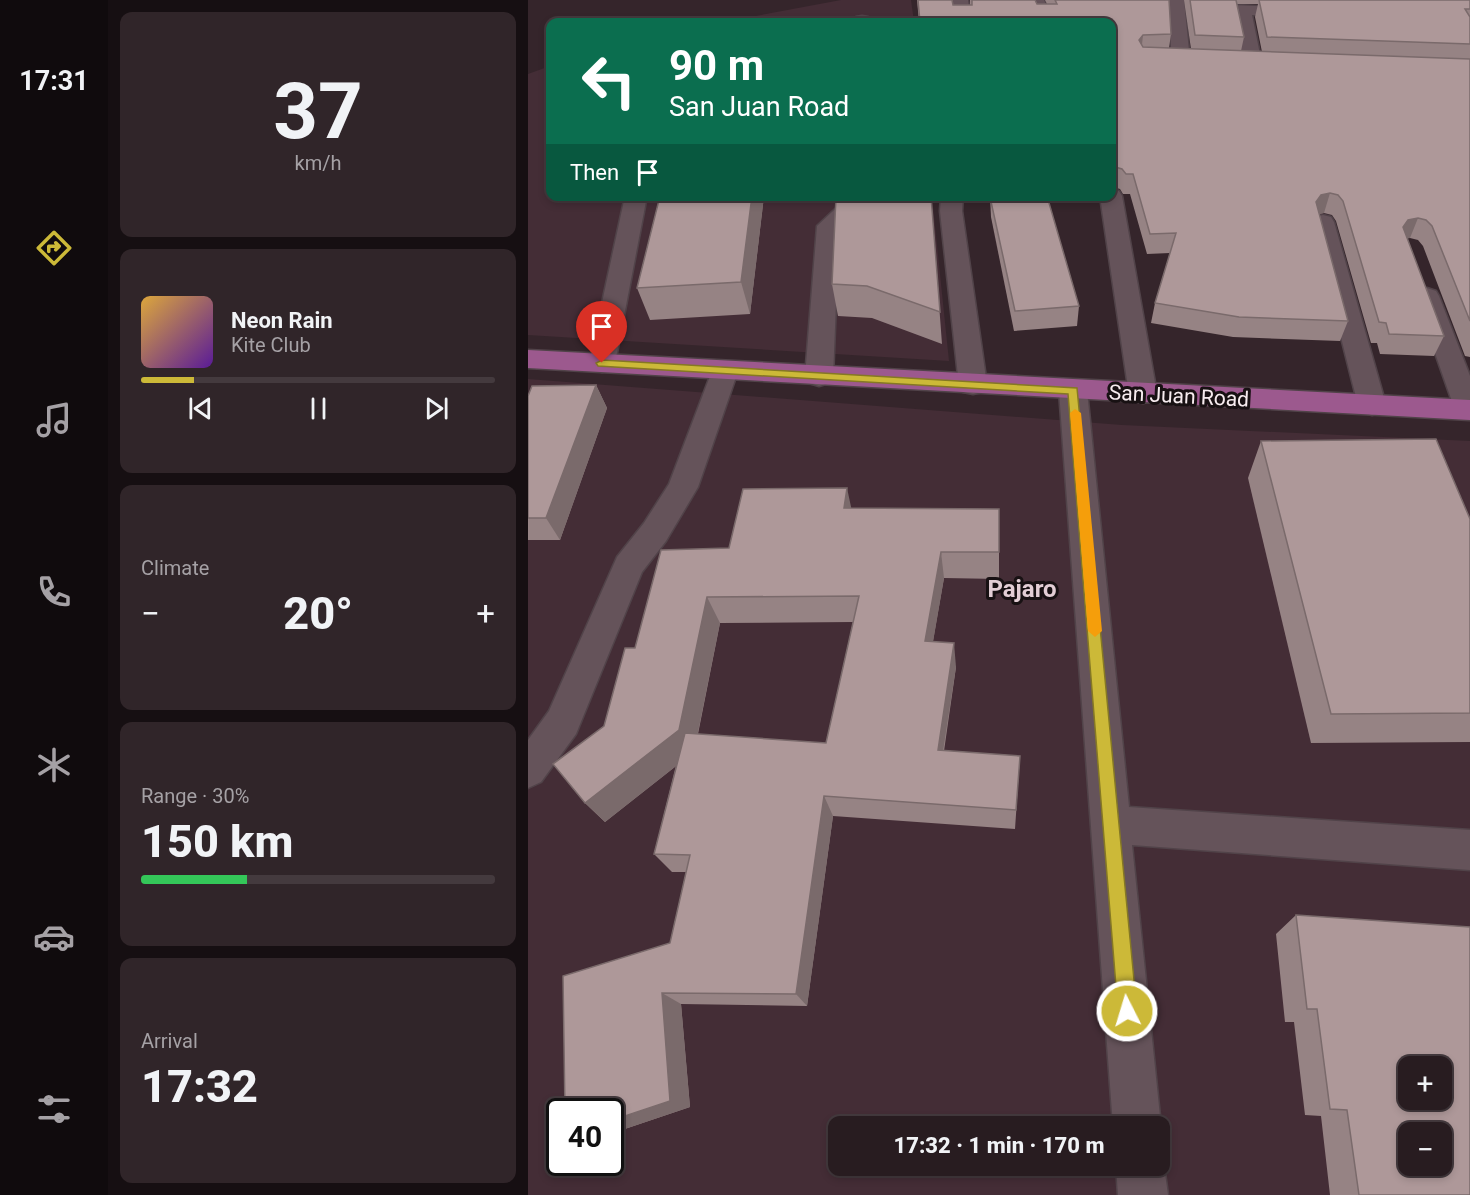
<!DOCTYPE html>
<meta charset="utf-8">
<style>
body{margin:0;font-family:Roboto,sans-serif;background:#302529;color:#f1f3f6;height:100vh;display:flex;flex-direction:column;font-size:22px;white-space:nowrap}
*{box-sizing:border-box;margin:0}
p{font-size:20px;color:#a5a1a5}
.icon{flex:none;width:33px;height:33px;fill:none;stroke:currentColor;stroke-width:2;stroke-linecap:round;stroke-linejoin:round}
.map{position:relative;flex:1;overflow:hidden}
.panel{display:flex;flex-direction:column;gap:12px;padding:12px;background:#160f12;width:420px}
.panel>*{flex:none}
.banner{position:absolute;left:18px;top:18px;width:570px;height:183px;border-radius:12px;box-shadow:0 3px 9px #0003,0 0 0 2px #443a3e;background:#0b6e4f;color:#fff;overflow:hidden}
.tools{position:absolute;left:870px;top:1056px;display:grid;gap:12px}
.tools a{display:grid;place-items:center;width:54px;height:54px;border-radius:12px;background:#281c20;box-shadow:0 3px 9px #0003,0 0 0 2px #443a3e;font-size:30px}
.speed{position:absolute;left:18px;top:1098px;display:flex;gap:12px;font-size:30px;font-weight:700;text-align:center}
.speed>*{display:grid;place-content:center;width:78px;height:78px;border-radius:50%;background:#281c20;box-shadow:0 3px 9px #0003,0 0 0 2px #443a3e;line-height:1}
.speed .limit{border:3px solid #111;border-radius:9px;background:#fff;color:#111}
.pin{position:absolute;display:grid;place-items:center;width:51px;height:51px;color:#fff;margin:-62px -26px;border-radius:50% 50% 50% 0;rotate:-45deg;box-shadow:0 0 6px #0007}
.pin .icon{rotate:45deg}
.me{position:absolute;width:66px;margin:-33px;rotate:355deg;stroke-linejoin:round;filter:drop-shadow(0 0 4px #0008)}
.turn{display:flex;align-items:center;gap:21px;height:126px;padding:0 24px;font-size:27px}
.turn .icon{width:78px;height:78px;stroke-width:2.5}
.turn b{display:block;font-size:42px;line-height:51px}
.then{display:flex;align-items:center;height:57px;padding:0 24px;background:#0003;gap:12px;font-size:22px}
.big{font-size:45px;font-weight:800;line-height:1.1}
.panel .card{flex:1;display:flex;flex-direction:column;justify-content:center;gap:9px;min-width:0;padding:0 21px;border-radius:12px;background:#302529}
.panel .dial{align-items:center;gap:0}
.dial b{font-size:78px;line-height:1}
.song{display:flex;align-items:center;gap:18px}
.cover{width:72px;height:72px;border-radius:9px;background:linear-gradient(135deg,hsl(40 70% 55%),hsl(270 70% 35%))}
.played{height:6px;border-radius:3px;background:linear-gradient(90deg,#ccb938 15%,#443a3e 15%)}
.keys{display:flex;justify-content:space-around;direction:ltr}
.heat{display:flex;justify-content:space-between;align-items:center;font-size:33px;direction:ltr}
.charge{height:9px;border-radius:4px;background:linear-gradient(90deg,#34c759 30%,#443a3e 0)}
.trip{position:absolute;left:300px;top:1116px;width:342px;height:60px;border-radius:12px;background:#281c20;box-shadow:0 3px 9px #0003,0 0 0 2px #443a3e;font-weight:800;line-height:60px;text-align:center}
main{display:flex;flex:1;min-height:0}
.tab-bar{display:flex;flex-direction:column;width:108px;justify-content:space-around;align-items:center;background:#100b0d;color:#a5a1a5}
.tab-bar .icon{width:42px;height:42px}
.tab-bar .active{color:#ccb938}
.tab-bar b{font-size:27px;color:#f1f3f6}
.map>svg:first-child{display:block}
.built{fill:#442d36;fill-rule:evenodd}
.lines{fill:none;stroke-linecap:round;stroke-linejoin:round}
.minor-casing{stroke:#514349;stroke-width:3}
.major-casing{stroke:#514349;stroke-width:3}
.minor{fill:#65535a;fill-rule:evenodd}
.major{fill:#9c598e;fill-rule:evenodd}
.wall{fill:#968384;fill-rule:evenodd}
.shaded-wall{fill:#7a6a6b}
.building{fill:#ae9899;stroke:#7a6a6b;stroke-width:1.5;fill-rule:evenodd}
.route{fill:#ccb938;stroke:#857824;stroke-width:1.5}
.slow{fill:#f59e0b}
.labels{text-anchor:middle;stroke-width:6;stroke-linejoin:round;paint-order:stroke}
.street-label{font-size:21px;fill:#f7ecef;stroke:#181113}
.quarter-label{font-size:24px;font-weight:bold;fill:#e3ced5;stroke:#181113}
</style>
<main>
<nav class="tab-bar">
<b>17:31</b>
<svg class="icon active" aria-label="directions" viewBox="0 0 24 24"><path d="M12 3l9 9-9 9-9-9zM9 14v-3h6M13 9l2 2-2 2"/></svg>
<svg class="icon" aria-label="music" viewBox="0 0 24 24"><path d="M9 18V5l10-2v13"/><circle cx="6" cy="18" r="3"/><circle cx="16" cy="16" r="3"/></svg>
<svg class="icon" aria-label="phone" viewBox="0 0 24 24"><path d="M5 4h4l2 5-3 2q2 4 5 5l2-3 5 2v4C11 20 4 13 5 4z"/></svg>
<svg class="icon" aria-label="climate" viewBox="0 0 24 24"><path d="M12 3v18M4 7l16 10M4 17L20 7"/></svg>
<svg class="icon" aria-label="car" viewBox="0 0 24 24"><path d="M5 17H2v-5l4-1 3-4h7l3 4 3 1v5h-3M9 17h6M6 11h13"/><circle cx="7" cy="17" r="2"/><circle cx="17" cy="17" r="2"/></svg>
<svg class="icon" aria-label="filters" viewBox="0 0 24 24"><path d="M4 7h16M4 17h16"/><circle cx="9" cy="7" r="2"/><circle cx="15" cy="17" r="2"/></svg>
</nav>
<section class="panel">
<div class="card dial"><b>37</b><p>km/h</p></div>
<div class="card">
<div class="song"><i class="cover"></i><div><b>Neon Rain</b><p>Kite Club</p></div></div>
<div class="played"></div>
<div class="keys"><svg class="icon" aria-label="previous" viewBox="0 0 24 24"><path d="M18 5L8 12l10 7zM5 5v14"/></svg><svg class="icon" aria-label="pause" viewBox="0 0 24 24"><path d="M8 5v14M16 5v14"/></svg><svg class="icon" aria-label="next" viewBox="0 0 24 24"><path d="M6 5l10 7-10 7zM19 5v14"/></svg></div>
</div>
<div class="card"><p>Climate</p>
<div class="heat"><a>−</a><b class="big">20°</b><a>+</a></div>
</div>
<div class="card"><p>Range · 30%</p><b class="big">150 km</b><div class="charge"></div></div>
<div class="card"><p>Arrival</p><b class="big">17:32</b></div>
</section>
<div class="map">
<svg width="942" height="1195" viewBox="0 0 942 1195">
<rect width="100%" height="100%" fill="#35252b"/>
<g class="built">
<path d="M313 0H383L386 22H196Z"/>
<path d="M22 66V196L404 197 421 361 0 335V74Z"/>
<path d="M0 379 594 425 942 441V1195H0ZM880 1066H914V1100H880ZM32 1112H82V1162H32ZM310 1126H632V1166H310ZM880 1132H914V1166H880Z"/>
</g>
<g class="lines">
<defs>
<g id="minor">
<path d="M424 0H440L443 22H427Z"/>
<path d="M500 0H516L526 22H510Z"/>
<path d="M640 0H656L662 61 660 65H646L644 61Z"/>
<path d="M683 4 749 7 752 11 749 15H724L734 64 732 68 725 70 716 64 706 15 677 13 674 9Z"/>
<path d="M334 16 340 17 342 22H326L328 17Z"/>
<path d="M584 189 591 191 594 196 629 394 625 401 615 403 605 401 601 394 572 196H584Z"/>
<path d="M97 196H119L87 363 83 369 74 372 65 369 61 363Z"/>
<path d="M321 196H346L311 228 305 377 301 383 291 386 281 383 277 377 289 226Z"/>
<path d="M413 196H435L434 211 459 385 455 392 445 394 435 392 431 385 412 211Z"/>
<path d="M795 215 803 217 806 222 858 405 854 412 844 415 834 412 830 405 784 222 787 217Z"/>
<path d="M899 288 908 291 911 296 942 376V419L931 417 927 410 887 296 890 291Z"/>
<path d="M197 362 207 365 210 371 170 487 138 541 114 572 48 734 13 782 0 788V740L21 711 89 557 116 523 141 484 184 371 187 365Z"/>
<path d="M545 382 555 384 559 391 601 807 942 830V870L604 845 633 1126 632 1129V1126H585L531 391 535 384Z"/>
<path d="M632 1155 636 1166 640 1195H590L588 1166H632Z"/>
</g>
<path id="major" d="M0 350 942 400V420L0 368Z"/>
</defs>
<use href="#minor" class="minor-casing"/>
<use href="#major" class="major-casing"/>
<use href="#minor" class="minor"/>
<use href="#major" class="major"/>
</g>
<g class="wall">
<path d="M389 0H424L425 5H442V0H507L509 4H519L517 0H641L643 34 641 48 663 49 656 0H942V357L937 356 895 246 890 240 882 238H879L916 336 906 356 852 354 849 343H843L808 221 804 215 796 213 791 214 820 321 812 341 705 337 623 323 627 303 642 253 619 254 602 194H595L592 189 585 187 584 190V22H391ZM709 4H730L727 17 734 52 713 51 716 37Z"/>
<path d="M236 196 222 314 122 320 109 288Z"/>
<path d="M251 196H301V197L252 199Z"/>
<path d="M403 196 414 344 344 318 310 316 304 284Z"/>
<path d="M462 197 551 306 549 326 486 331 463 217Z"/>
<path d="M68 385 79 408 32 540H0V396Z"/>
<path d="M733 441 942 519V742L783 743 720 478Z"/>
<path d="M323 508 471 509V579L416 578 405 641 428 667 416 751 492 756 487 829 305 816 279 1006 153 1004 162 1107 82 1134V1112L142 943 158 872H144L126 854 148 766 77 822 57 803 76 726 107 648 201 548ZM325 622 298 743 170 734 192 623Z"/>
<path d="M768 915 942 1195H802L793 1116 777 1115 766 1022H757L748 934Z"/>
</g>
<g class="shaded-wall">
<path d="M615 35 613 54 611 40Z"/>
<path d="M587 167 585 187 584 190V174Z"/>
<path d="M802 193 796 213 786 215 788 202 793 195Z"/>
<path d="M224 196H236L222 314 213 282Z"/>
<path d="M890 218 882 238 871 241 875 227 880 220Z"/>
<path d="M68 385 79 408 32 540 18 518Z"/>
<path d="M319 488 325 516 316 508Z"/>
<path d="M413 552 416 578 401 665 397 641Z"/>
<path d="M179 597 192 623 166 752 77 822 57 803Z"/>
<path d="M426 643 428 667 412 771 410 750Z"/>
<path d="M296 796 305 816 279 1006 268 994Z"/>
<path d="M134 993 153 1004 162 1107 82 1134V1121Z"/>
</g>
<g class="building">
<path d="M390 0H424L425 5H444V0H507L509 4H529L527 0H641L643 34 615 35 611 40 615 47 942 59V321L904 226 898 220 890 218 880 220 875 227 916 336 861 334 858 323 851 322 815 201 810 195 802 193 793 195 788 202 820 321 711 317 627 303 648 233 622 234 605 174H598L594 169 587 167 584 174V22H392Z"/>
<path d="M662 0H708L716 37 667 35Z"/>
<path d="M731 0H942V9H937L942 17V44L739 37Z"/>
<path d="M132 196H224L213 282 109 288Z"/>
<path d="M309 196H403L412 312 339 286 304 284 308 197Z"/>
<path d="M519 196 551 306 487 311 462 197Z"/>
<path d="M68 385 18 518H0V396L4 386Z"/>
<path d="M908 439 942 519V713L803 714 733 441Z"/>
<path d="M319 488 316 508 471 509V552H413L397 641 426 643 410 750 492 756 488 810 296 796 268 994 134 993 142 1101 82 1121V1112H37L35 976 142 943 162 855 126 854 157 733 298 743 331 596 179 597 151 730 57 803 25 764 76 726 97 648H107L133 550 201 548 215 489Z"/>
<path d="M768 915 942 927V1195H831L819 1110 802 1109 789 1009H779ZM880 1066H914V1100H880ZM880 1132H914V1166H880Z"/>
</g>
<path class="route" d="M74 360 549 388 609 1011 606 1017 599 1020 593 1017 590 1011 540 394 70 366 68 363Z"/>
<path class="slow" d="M547 409 553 413 574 631 567 637 560 631 542 413Z"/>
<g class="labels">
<g class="street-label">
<text transform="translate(651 396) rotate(3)" y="7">San Juan Road</text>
</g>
<g class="quarter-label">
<text x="494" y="597">Pajaro</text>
</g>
</g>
</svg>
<div class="tools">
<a>+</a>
<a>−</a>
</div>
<div class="speed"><div class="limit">40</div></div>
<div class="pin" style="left:74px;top:363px;background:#d93025"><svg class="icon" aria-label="arrive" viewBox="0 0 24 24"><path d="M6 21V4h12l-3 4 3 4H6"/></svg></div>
<svg class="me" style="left:599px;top:1011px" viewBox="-20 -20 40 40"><circle r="17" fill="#ccb938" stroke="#fff" stroke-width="3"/><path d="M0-11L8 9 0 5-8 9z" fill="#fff"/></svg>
<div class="trip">17:32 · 1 min · 170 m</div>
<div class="banner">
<div class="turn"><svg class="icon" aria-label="left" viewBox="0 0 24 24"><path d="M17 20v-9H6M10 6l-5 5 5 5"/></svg><div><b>90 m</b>San Juan Road</div></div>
<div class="then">Then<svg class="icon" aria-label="arrive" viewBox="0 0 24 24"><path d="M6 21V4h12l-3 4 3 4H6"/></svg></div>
</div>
</div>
</main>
